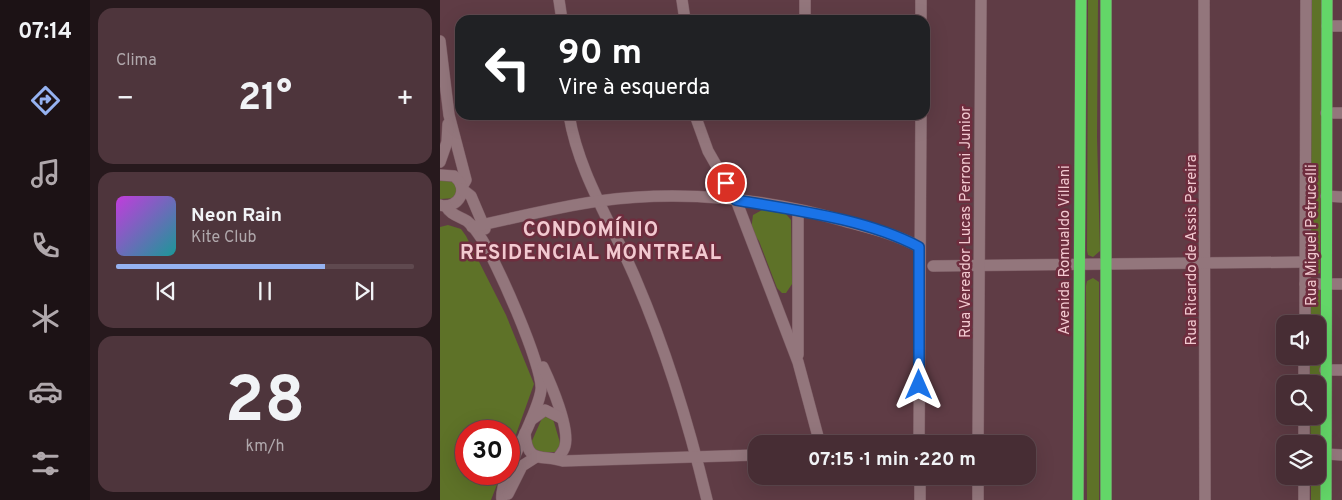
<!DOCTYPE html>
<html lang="pt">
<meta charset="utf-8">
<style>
body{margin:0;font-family:Overpass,sans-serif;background:#4e353c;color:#f1f3f6;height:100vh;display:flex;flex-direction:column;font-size:19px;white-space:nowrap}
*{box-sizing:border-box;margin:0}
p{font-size:16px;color:#b0a8ac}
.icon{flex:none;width:28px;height:28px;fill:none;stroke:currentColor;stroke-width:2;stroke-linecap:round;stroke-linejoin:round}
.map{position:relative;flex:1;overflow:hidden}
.drawer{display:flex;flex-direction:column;gap:8px;padding:8px;background:#27191d;width:350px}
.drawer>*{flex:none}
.banner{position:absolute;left:15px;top:15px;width:475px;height:105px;border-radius:15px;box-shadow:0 5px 20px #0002,0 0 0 1px #5f494f;background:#202124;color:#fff;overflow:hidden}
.tools{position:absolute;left:836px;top:315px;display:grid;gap:10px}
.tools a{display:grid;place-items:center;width:50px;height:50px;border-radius:10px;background:#472d34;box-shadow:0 5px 20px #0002,0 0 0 1px #5f494f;font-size:25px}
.speed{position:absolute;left:15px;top:420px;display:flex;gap:10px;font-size:25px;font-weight:700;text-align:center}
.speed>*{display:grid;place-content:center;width:65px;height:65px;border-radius:50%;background:#472d34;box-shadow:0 5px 20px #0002,0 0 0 1px #5f494f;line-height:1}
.speed .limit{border:8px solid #d22;background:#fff;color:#111}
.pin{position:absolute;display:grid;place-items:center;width:42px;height:42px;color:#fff;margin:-21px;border:2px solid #fff;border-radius:50%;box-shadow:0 1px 5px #0007}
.me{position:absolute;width:55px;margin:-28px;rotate:0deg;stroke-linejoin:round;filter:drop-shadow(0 0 4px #0008)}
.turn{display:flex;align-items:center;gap:18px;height:105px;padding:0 20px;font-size:22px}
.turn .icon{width:65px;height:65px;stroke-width:2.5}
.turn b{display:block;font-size:35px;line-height:42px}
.big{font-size:38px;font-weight:700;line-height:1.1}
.drawer .tile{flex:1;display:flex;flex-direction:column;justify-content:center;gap:8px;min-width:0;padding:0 18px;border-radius:15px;background:#4e353c}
.drawer .dial{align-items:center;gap:0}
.dial b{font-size:65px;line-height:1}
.song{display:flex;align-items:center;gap:15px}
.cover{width:60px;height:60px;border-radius:8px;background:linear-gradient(135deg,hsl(290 70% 55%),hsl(180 70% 35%))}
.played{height:5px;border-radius:2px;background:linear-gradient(90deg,#95b2f1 70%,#5f494f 70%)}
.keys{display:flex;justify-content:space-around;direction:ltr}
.heat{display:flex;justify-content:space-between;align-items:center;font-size:28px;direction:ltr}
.trip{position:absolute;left:308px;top:435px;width:288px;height:50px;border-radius:15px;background:#472d34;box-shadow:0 5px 20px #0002,0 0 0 1px #5f494f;font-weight:700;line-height:50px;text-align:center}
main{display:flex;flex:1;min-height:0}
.tabs{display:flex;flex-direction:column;width:90px;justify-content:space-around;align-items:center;background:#1c1215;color:#b0a8ac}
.tabs .icon{width:35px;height:35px}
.tabs .active{color:#95b2f1}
.tabs b{font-size:22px;color:#f1f3f6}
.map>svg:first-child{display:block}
.green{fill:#5e7228}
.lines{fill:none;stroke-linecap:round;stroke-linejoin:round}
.street-casing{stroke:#7a5a62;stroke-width:12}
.fast-casing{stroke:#7a5a62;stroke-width:12}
.street{stroke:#93767c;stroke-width:11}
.fast{stroke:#63d668;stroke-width:11}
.route-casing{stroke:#114b97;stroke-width:12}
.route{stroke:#1a73e8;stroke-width:9}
.labels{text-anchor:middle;stroke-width:5;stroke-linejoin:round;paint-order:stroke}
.street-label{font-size:15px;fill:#f2c9d0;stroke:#6e2d3e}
.district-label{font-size:20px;font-weight:bold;letter-spacing:1px;fill:#f2c9d0;stroke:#6e2d3e}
</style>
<main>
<nav class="tabs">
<b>07:14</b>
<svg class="icon active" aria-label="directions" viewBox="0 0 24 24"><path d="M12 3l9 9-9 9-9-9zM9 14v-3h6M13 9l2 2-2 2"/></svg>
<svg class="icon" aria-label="music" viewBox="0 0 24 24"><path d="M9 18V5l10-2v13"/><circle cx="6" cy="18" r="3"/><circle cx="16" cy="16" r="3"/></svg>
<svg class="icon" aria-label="phone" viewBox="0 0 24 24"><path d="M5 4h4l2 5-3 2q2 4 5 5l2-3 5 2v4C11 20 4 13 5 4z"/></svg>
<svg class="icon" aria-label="climate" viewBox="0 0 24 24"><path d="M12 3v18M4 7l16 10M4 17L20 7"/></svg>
<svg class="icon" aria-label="car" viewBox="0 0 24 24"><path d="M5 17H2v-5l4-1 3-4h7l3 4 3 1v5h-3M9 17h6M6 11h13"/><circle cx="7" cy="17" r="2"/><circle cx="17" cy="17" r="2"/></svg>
<svg class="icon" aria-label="filters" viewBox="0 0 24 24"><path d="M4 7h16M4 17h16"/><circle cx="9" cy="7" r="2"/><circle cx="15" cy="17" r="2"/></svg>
</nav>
<section class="drawer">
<div class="tile"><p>Clima</p>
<div class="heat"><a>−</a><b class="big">21°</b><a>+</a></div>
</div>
<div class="tile">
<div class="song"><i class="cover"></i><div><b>Neon Rain</b><p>Kite Club</p></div></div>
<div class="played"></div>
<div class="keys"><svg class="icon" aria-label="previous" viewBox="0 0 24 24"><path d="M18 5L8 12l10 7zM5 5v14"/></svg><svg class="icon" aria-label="pause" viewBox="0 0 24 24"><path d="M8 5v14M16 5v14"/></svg><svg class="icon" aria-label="next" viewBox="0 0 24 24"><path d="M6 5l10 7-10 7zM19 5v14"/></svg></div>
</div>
<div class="tile dial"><b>28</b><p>km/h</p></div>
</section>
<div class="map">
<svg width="902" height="500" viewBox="0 0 902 500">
<rect width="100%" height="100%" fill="#5f3c45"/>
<g class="green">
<path d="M648 0H658L657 137 660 251 653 257 648 255 647 251Z"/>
<path d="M870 0H883L880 273 875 276 871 271Z"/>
<path d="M0 180 17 182 16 198 0 199Z"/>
<path d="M322 210 346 214 351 220 352 284 346 293H342L337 288 319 241 311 230 313 215Z"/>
<path d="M8 225 21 229 26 236 66 315 94 384 69 454V431H26V474H61L51 500H0V227Z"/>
<path d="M653 278 659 282V500H647L646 286 647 281Z"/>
<path d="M877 289 880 290 882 500H871V476H878V444H871L870 416H878V384H870V356H878V324H870V296L873 290Z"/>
<path d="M103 416 113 419 121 446 116 452H96L91 443Z"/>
</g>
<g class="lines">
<defs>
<g id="street">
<path d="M119 0 122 20"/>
<path d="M242 0 245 20"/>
<path d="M365 0V20"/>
<path d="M481 0V20"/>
<path d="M764 0 765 500"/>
<path d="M887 26H902"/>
<path d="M0 41 9 115 26 180 22 187"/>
<path d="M886 113H902"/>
<path d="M129 115C139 175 173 225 196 280 226 350 249 425 267 500"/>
<path d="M255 115 268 151 296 200 358 362 380 444"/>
<path d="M0 162 7 142 8 124"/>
<path d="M0 175 14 176C30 188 19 210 0 205"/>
<path d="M22 189 31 196 45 229"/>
<path d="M886 196 902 197"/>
<path d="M6 206C10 215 19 216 27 221 32 225 36 230 39 235 54 255 104 368 101 390 98 416 58 479 62 500"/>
<path d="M32 227C74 218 117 207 159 201 240 190 326 198 404 221 429 228 456 234 479 247"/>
<path d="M493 266 865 262"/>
<path d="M865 284H902"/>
<path d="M865 324 866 0"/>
<path d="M358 355V210"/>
<path d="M103 367C111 384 130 428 125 446 124 451 120 455 117 459"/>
<path d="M885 370H902"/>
<path d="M864 384V356"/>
<path d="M91 420 105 410 121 418"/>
<path d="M85 433C87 465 102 454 123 461L316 455"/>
<path d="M479 444 481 115"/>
<path d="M538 444 541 0"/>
<path d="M864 444V416"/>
<path d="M886 454 902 455"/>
<path d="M480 476V500"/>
<path d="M68 494 82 466 96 457"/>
<path d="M538 500V476"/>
<path d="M864 500V476"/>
</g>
<g id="fast">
<path d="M666 0V500"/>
<path d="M638 500 641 0"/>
<path d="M886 500 887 0"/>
</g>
</defs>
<use href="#street" class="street-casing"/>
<use href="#fast" class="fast-casing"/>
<use href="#street" class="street"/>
<use href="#fast" class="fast"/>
</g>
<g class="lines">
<defs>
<path id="route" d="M286 183 296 200C354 210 427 219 479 247V385"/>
</defs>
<use href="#route" class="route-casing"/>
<use href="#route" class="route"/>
</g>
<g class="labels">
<g class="street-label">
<text transform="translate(525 222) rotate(-90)" y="5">Rua Vereador Lucas Perroni Junior</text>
<text transform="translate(871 235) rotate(-90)" y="5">Rua Miguel Petrucelli</text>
<text transform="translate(624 250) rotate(-90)" y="5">Avenida Romualdo Villani</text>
<text transform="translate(751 250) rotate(-90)" y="5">Rua Ricardo de Assis Pereira</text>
</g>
<g class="district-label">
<text x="151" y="236">CONDOMÍNIO<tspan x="151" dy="23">RESIDENCIAL MONTREAL</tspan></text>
</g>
</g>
</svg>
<div class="tools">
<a><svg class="icon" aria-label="sound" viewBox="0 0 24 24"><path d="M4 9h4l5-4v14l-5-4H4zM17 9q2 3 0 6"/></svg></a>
<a><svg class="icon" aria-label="search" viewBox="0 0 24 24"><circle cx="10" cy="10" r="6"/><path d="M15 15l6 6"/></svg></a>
<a><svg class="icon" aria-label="layers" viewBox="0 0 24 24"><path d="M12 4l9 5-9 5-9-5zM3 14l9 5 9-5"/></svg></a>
</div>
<div class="speed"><div class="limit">30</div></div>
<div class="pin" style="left:286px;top:183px;background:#d93025"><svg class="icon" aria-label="arrive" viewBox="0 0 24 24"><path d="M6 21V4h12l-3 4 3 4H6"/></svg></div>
<svg class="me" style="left:479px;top:385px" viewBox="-20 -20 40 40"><path d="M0-17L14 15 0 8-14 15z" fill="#1a73e8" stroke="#fff" stroke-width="4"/></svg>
<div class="trip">07:15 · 1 min · 220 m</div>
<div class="banner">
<div class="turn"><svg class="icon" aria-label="left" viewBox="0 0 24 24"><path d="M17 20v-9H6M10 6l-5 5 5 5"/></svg><div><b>90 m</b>Vire à esquerda</div></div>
</div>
</div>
</main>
